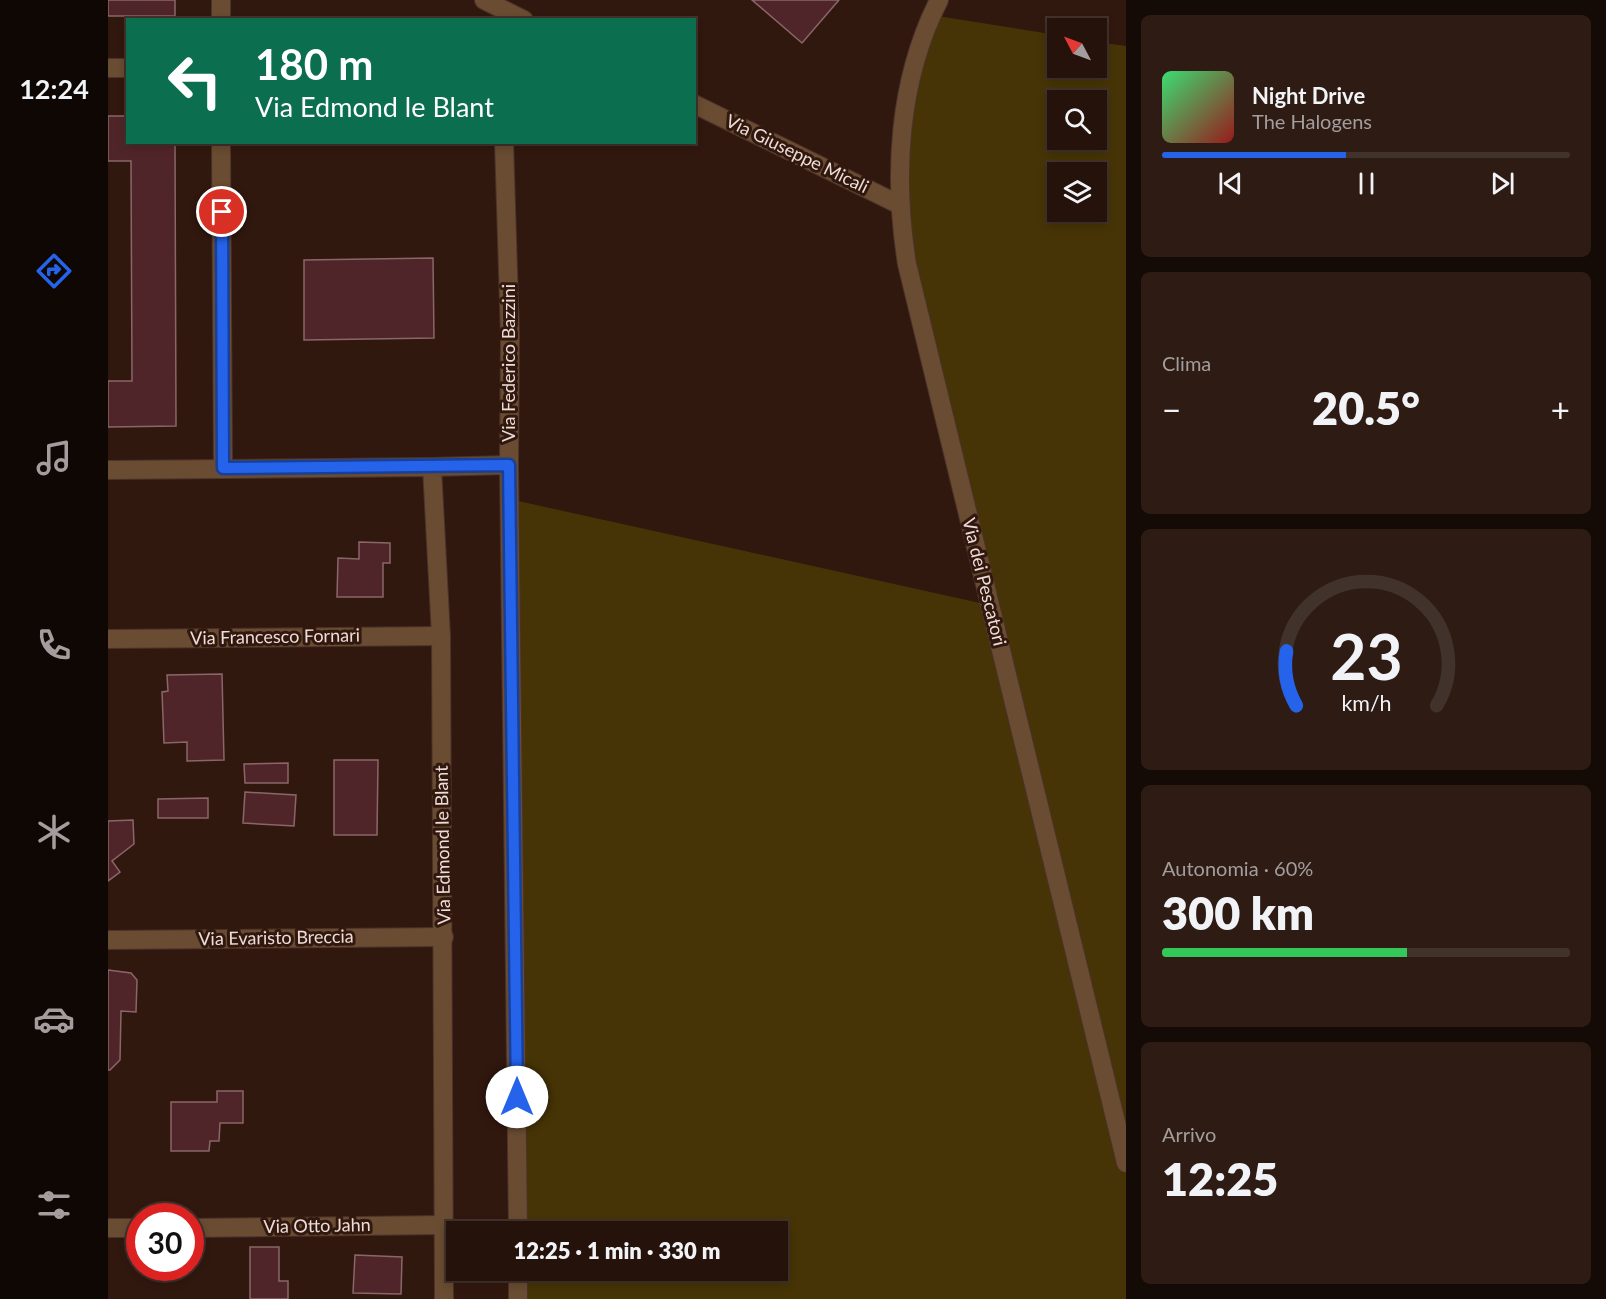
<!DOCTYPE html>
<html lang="it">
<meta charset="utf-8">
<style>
body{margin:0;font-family:Lato,sans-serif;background:#2d1b14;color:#f1f3f6;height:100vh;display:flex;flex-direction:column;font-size:22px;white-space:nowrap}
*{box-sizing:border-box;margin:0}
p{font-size:20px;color:#a39e9d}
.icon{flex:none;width:33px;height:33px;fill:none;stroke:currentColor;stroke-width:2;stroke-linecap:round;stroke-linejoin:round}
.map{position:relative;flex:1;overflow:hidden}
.drawer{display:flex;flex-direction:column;gap:15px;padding:15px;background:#140a06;width:480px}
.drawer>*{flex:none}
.banner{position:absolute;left:18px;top:18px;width:570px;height:126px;border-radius:0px;box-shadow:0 3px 9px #0003,0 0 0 2px #42322c;background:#0b6e4f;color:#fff;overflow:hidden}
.needle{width:39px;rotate:311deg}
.tools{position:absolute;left:939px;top:18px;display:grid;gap:12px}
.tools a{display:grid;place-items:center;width:60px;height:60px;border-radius:0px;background:#25120b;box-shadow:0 3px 9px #0003,0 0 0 2px #42322c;font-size:30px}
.speed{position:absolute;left:18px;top:1203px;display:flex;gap:12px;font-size:30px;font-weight:700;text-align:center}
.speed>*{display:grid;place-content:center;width:78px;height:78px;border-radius:50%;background:#25120b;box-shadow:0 3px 9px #0003,0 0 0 2px #42322c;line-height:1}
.speed .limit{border:9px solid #d22;background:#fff;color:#111}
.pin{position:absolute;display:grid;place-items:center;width:51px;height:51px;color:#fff;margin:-26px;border:3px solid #fff;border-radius:50%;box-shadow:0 2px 6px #0007}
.me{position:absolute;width:66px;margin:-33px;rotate:0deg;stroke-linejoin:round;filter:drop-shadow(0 0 4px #0008)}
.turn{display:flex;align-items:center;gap:21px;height:126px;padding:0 30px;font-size:27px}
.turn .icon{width:78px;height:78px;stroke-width:2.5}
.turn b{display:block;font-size:42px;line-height:51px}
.big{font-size:45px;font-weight:800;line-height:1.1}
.drawer .widget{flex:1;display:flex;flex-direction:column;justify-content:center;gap:9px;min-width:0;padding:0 21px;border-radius:9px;background:#2d1b14}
.drawer .dial{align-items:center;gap:0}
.dial svg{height:156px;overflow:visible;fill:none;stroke:#42322c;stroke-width:7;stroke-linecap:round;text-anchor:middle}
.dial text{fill:#f1f3f6;stroke:none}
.song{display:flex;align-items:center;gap:18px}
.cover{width:72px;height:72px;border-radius:9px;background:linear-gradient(135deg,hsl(140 70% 55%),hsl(0 70% 35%))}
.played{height:6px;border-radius:3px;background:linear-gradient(90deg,#2563eb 45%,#42322c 45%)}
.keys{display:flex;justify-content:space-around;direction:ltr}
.heat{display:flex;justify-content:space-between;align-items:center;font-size:33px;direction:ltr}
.charge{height:9px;border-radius:4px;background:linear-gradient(90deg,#34c759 60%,#42322c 0)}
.trip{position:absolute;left:338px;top:1221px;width:342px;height:60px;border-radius:0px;background:#25120b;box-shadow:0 3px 9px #0003,0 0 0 2px #42322c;font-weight:800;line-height:60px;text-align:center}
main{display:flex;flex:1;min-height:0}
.menu{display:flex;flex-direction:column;width:108px;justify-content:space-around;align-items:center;background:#0f0704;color:#a39e9d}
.menu .icon{width:42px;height:42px}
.menu .on{color:#2563eb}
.menu b{font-size:27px;color:#f1f3f6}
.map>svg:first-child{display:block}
.green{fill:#463406;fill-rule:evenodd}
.building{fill:#502529;stroke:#896769;stroke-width:1.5}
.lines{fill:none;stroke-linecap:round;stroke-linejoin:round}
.minor-casing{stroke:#4b332b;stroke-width:20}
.minor{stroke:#694c31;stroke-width:18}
.route-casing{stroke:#184099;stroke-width:15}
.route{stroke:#2563eb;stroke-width:10}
.labels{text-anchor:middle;stroke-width:6;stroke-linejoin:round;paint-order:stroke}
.street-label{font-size:18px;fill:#eedcd6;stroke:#31180f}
</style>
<main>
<nav class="menu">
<b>12:24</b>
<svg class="icon on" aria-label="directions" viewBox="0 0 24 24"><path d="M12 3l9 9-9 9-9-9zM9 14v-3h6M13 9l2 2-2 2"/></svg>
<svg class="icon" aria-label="music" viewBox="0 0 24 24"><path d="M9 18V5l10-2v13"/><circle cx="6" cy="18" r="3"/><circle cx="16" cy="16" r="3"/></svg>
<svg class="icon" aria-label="phone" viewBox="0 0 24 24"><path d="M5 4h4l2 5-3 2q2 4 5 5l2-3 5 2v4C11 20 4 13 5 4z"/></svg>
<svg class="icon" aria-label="climate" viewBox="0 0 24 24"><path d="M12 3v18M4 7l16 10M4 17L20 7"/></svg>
<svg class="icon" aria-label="car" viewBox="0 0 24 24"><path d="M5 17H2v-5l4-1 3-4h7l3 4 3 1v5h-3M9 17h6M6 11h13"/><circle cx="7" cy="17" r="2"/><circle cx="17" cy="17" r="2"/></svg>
<svg class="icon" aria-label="filters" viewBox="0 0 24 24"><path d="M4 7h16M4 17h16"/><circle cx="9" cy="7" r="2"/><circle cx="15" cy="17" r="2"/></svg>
</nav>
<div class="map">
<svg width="1018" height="1299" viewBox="0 0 1018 1299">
<rect width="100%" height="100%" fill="#31180f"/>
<path class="green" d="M823 15 949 35 950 68H988L989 42 1018 46V1299H410V1271L669 1270V1232L410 1231 401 499 881 605 799 264 792 186ZM950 100H988V140H950ZM950 172H988V212H950Z"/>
<g class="building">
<rect x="0" y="0" width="67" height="16"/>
<path d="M644 0H731L694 43Z"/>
<path d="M0 116H20V142H67L68 426 0 427V381H24L23 161H0Z"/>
<path d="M325 258 326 338 196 340V260Z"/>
<path d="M251 542 282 543V563H275V597H229L230 558 251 559Z"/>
<path d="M114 674 116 760 79 761V742L56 743 54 692 60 691 59 675Z"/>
<path d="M226 760H270L269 835H226Z"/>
<path d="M180 763V783H137L136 764Z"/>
<path d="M137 792 188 795 186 826 135 823Z"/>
<path d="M100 798V818H50V799Z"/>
<path d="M25 820 26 844 4 861 12 872 0 881V821Z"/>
<path d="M0 970 23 973 29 980 28 1012 13 1011 12 1060 2 1070H0Z"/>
<path d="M109 1091H135V1123H112L111 1141H102L101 1151H63V1102H109Z"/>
<path d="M142 1247H171V1281H180V1299H142Z"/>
<path d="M247 1255 294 1257 293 1294 245 1293Z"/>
</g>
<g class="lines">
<defs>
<g id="minor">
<path d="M113 0V20"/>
<path d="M376 0 416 20"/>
<path d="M831 0C790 81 785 176 799 264L1018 1163"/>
<path d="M0 68H20"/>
<path d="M586 104 792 205"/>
<path d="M113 142 115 468"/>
<path d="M396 142 402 335 401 465 410 1232"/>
<path d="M0 470 324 467"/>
<path d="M0 639 333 636"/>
<path d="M0 940 336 937"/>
<path d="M0 1228H32"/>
<path d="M82 1228 335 1225"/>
<path d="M410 1270V1299"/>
<path d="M336 1299 333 636 324 467 401 465"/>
</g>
</defs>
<use href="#minor" class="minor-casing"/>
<use href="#minor" class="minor"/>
</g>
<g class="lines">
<defs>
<path id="route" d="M114 212 115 468 401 465 409 1097"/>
</defs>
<use href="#route" class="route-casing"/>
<use href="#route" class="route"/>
</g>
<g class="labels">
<g class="street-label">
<text transform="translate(689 154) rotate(26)" y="6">Via Giuseppe Micali</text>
<text transform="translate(401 363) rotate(-90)" y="6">Via Federico Bazzini</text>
<text transform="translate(876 582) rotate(76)" y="6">Via dei Pescatori</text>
<text transform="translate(167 637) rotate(-1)" y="6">Via Francesco Fornari</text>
<text transform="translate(335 845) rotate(-91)" y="6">Via Edmond le Blant</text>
<text transform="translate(168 938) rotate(-1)" y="6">Via Evaristo Breccia</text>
<text transform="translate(209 1226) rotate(-1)" y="6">Via Otto Jahn</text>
</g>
</g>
</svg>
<div class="tools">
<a><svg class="needle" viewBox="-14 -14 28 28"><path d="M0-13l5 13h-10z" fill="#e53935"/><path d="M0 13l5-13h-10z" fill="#a39e9d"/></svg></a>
<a><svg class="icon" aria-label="search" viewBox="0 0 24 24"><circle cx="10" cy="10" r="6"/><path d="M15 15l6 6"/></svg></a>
<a><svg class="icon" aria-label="layers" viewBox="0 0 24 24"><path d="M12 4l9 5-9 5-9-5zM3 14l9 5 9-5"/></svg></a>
</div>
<div class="speed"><div class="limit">30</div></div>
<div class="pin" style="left:114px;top:212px;background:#d93025"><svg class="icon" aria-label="arrive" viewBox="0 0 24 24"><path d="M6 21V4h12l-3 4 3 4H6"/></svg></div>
<svg class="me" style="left:409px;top:1097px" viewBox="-20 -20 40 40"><circle r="19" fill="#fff"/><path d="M0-13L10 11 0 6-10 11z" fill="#2563eb"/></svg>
<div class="trip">12:25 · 1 min · 330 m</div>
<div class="banner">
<div class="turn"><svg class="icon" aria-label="left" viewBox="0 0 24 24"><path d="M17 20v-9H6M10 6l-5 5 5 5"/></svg><div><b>180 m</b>Via Edmond le Blant</div></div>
</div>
</div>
<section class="drawer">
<div class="widget">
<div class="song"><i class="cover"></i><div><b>Night Drive</b><p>The Halogens</p></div></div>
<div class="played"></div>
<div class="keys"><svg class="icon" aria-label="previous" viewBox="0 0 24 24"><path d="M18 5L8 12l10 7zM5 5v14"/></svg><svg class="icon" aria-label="pause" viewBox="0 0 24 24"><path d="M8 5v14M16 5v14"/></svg><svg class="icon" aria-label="next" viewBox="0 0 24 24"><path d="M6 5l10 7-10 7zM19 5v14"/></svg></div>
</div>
<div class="widget"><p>Clima</p>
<div class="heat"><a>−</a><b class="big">20.5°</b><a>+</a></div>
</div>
<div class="widget dial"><svg viewBox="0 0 100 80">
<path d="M14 69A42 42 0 1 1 86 69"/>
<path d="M14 69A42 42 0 0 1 9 41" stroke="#2563eb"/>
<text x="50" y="56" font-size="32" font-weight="700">23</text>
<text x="50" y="72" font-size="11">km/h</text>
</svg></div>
<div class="widget"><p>Autonomia · 60%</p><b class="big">300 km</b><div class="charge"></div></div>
<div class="widget"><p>Arrivo</p><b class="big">12:25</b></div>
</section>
</main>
